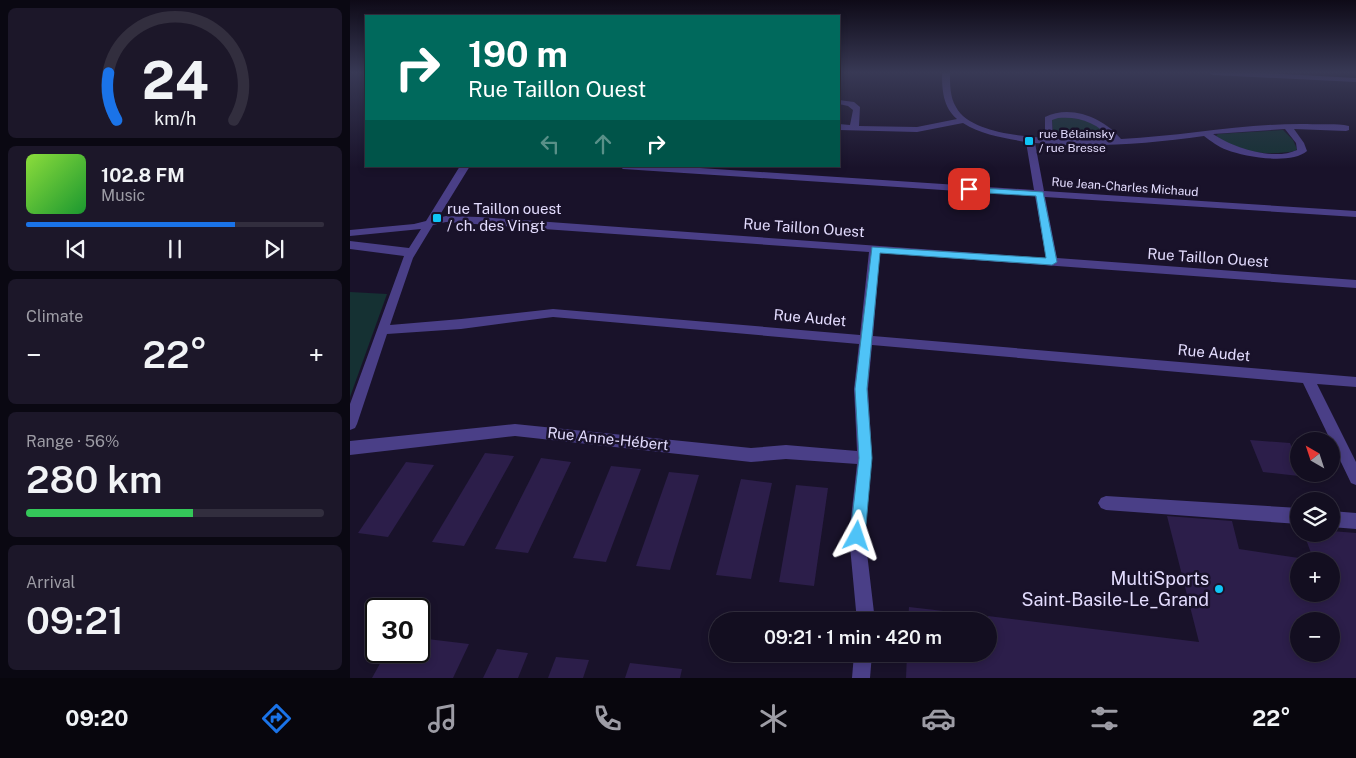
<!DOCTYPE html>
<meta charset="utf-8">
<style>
body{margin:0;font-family:"Public Sans",sans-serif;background:#1c1729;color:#f1f3f6;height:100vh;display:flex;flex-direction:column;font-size:19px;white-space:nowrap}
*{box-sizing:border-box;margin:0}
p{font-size:16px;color:#9d9ca5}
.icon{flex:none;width:28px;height:28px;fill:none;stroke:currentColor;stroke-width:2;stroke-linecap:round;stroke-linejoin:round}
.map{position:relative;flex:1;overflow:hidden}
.panel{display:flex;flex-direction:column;gap:8px;padding:8px;background:#0a0812;width:350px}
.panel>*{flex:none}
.hud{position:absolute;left:15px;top:15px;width:475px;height:152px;border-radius:0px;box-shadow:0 2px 8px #0003,0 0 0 1px #322e3e;background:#00695c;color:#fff;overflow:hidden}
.needle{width:32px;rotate:321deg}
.tools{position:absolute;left:940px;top:432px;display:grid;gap:10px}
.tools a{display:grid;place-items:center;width:50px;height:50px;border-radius:50%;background:#130e20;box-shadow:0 2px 8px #0003,0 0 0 1px #322e3e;font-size:25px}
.speed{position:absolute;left:15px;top:598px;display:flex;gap:10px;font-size:25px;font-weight:700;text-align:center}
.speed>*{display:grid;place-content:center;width:65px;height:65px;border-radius:50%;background:#130e20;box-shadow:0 2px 8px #0003,0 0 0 1px #322e3e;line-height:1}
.speed .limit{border:2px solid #111;border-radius:8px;background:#fff;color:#111}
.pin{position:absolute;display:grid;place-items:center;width:42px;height:42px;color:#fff;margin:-21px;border-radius:10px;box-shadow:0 2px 8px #0006}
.me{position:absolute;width:55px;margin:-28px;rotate:5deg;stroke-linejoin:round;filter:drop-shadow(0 0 4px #0008)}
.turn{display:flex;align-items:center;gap:18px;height:105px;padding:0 20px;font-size:22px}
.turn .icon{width:65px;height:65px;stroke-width:2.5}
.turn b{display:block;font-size:35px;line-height:42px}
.lanes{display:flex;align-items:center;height:48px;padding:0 20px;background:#0003;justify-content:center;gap:25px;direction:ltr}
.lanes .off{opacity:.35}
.big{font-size:38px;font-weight:600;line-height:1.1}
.panel .tile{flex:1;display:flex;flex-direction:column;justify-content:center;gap:8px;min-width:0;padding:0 18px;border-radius:8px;background:#1c1729}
.panel .dial{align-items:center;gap:0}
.dial svg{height:130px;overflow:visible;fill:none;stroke:#322e3e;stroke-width:7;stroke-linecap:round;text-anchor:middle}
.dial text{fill:#f1f3f6;stroke:none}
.song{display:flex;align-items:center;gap:15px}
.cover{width:60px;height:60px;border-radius:8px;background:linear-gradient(135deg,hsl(90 70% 55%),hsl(130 70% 35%))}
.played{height:5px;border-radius:2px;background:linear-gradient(90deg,#1a73e8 70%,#322e3e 70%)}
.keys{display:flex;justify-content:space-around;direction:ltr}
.heat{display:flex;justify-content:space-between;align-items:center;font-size:28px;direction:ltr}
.charge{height:8px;border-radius:4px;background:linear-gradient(90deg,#34c759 56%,#322e3e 0)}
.trip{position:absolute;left:359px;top:612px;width:288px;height:50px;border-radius:25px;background:#130e20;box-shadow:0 2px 8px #0003,0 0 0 1px #322e3e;font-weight:600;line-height:50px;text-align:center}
.tab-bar{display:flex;height:80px;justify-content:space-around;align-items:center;background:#08060d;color:#9d9ca5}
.tab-bar .icon{width:35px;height:35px}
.tab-bar .selected{color:#1a73e8}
.tab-bar b{font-size:22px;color:#f1f3f6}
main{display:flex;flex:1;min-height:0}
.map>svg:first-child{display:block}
.green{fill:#153133}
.building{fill:#2c1e4a;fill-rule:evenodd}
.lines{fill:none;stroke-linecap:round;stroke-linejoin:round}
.minor{fill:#4a3f87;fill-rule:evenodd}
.route{fill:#4fc3f7;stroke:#337fa1}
.poi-dot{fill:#0fc5f6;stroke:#19122a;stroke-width:2}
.labels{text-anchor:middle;stroke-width:5;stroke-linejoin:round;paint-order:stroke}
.far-poi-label{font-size:12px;fill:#e3dcfe;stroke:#19122a;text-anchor:start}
.far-street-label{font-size:12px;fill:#e3dcfe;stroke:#19122a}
.poi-label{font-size:15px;fill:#e3dcfe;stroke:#19122a;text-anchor:start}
.street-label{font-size:15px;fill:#e3dcfe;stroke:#19122a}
.near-poi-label{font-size:18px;fill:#e3dcfe;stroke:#19122a;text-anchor:end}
</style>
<main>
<section class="panel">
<div class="tile dial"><svg viewBox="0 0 100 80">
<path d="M14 69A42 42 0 1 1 86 69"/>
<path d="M14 69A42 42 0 0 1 9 40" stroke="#1a73e8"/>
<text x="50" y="56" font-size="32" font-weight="700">24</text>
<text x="50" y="72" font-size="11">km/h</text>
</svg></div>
<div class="tile">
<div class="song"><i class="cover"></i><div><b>102.8 FM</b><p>Music</p></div></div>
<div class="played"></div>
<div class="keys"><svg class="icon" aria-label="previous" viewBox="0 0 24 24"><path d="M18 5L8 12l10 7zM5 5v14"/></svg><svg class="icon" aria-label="pause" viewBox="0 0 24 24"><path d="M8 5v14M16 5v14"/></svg><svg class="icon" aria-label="next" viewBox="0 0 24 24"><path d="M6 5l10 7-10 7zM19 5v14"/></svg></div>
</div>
<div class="tile"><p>Climate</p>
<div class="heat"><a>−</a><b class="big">22°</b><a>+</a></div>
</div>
<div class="tile"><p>Range · 56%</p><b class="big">280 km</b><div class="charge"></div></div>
<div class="tile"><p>Arrival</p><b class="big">09:21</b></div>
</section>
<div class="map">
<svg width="1006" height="678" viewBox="0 0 1006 678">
<rect width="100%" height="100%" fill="#19122a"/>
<g class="green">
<path d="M710 117C728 118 750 120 760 138L749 139 707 137 703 134 702 119Z"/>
<path d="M933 130 943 140 947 149 945 151C920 156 886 153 866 136L868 134Z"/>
<path d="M0 292 37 294 0 397Z"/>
</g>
<g class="building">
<path d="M900 440 940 443 949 464V476L913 472Z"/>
<path d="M135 453 164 456 114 546 82 542Z"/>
<path d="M191 458 221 462 178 553 145 549Z"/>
<path d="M56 462 84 465 38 537 8 533Z"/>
<path d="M261 466 291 469 256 562 223 558Z"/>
<path d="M319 472 349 475 320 570 286 566Z"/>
<path d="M391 479 422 483 401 579 366 575Z"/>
<path d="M446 485 478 488 464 586 429 582Z"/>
<path d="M817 516 882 521 889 549 949 558V594H981V561H964L954 534H981V531L1006 533V678H556L557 654H638V616L849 642ZM949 621H981V654H949Z"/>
<path d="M559 607 628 615V621H558Z"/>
<path d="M69 638 119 644 103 678H22L37 651H69Z"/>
<path d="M147 649 178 653 168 678H133Z"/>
<path d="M206 657 239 660 233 678H198Z"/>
<path d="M280 663 332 669 330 678H275Z"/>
</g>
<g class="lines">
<g class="minor">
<path d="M592 73H600C600 85 600 97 606 107 619 132 670 136 695 138V117C721 104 754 118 771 139 834 136 895 123 957 124 971 125 986 123 999 126V130L996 131 944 129 954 143 957 151C941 165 895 157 877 150 868 147 861 141 854 136 798 144 742 148 685 143L694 191 1006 211V217L695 197 707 258 1006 280V288L530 253 523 336 1006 377V387L967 384 1006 462V485L1001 483 953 383 522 345 518 389 522 458 515 536 525 621H507L499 536 507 464 436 459 401 462 165 436 0 455V441L165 424 401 448 436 445 507 451 504 389 509 344 203 317 111 329 37 334 7 424 5 428 0 430V404L54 256 0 249V241L59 248 71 229 0 236V230L64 224 76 221 110 166H120L88 218 96 216 129 217 696 258 685 196 273 169 269 166H320L684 190 676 142C654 138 632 135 613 123L567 132 489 130V124L500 125 503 110 498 106 489 104V100L504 102 510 107 509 126 567 127 607 119C593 107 592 90 592 73ZM708 118C729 116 748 123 762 140L703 139 702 120ZM935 129 946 143 947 150C924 161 883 148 863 134ZM96 222 519 252 510 335 203 309 111 319 40 325 63 258 83 225Z"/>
<path d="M859 73H915L1006 78V82L863 75Z"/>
<path d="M756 496 949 508V524L756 510 751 508 748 503 751 498Z"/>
<path d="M981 511 1006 513V529L981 527Z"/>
<path d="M504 654H522L520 678H502Z"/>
</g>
</g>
<linearGradient id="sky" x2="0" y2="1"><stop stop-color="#0e0a17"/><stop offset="0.43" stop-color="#383955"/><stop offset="1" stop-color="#383955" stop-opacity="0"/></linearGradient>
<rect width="1006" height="168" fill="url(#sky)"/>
<path class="route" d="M616 187 693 192 707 262 702 265 530 253 517 389 522 458 515 536 513 542 507 544 502 542 500 536 509 458 505 389 522 247 696 258 686 196 619 192 614 189Z"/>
<g class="poi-dot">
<rect x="674" y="136" width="10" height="10" rx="2.5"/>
<rect x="82" y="213" width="10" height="10" rx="2.5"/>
<circle cx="869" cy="589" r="5"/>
</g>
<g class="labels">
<g class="far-poi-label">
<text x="689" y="138">rue Bélainsky<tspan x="689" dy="14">/ rue Bresse</tspan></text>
</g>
<g class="far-street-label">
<text transform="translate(775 187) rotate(4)" y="4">Rue Jean-Charles Michaud</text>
</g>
<g class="poi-label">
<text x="97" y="214">rue Taillon ouest<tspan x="97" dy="17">/ ch. des Vingt</tspan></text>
</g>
<g class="street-label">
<text transform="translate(454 228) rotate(4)" y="5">Rue Taillon Ouest</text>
<text transform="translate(858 258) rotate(4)" y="5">Rue Taillon Ouest</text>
<text transform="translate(460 318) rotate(5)" y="5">Rue Audet</text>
<text transform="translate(864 353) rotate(5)" y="5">Rue Audet</text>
<text transform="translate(258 439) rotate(6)" y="5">Rue Anne-Hébert</text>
</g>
<g class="near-poi-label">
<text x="859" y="585">MultiSports<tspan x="859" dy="21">Saint-Basile-Le_Grand</tspan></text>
</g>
</g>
</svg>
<div class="tools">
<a><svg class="needle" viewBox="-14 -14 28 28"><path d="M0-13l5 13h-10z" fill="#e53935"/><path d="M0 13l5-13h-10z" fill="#9d9ca5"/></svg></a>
<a><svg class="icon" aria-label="layers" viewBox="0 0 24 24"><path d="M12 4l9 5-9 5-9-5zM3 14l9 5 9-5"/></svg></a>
<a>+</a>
<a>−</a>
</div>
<div class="speed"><div class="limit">30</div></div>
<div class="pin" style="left:619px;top:189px;background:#d93025"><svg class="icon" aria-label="arrive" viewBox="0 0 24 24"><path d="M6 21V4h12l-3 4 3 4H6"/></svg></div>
<svg class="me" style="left:507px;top:536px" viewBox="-20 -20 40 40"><path d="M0-17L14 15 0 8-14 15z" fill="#4fc3f7" stroke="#fff" stroke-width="4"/></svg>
<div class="trip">09:21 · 1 min · 420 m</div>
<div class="hud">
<div class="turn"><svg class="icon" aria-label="right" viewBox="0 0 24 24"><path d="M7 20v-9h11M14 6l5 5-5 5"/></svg><div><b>190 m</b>Rue Taillon Ouest</div></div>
<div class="lanes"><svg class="icon off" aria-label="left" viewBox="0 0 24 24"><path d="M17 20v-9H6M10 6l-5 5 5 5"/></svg><svg class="icon off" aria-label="ahead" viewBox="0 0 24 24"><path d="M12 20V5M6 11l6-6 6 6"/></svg><svg class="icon" aria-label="right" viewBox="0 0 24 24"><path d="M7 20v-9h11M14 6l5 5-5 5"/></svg></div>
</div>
</div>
</main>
<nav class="tab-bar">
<b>09:20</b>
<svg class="icon selected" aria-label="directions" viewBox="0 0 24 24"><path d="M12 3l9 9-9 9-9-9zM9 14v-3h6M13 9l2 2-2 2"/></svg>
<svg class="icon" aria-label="music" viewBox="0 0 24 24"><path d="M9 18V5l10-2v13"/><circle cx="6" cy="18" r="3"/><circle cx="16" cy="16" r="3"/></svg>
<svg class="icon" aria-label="phone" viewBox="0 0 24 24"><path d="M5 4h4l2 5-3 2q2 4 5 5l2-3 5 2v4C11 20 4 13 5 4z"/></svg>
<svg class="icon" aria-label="climate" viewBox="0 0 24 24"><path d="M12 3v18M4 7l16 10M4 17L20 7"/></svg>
<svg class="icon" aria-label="car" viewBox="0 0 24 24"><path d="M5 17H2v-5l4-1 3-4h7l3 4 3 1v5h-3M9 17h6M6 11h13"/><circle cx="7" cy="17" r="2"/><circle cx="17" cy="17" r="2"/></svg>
<svg class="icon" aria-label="filters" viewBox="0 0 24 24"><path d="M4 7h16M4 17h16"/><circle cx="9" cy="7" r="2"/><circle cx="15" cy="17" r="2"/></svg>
<b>22°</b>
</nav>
